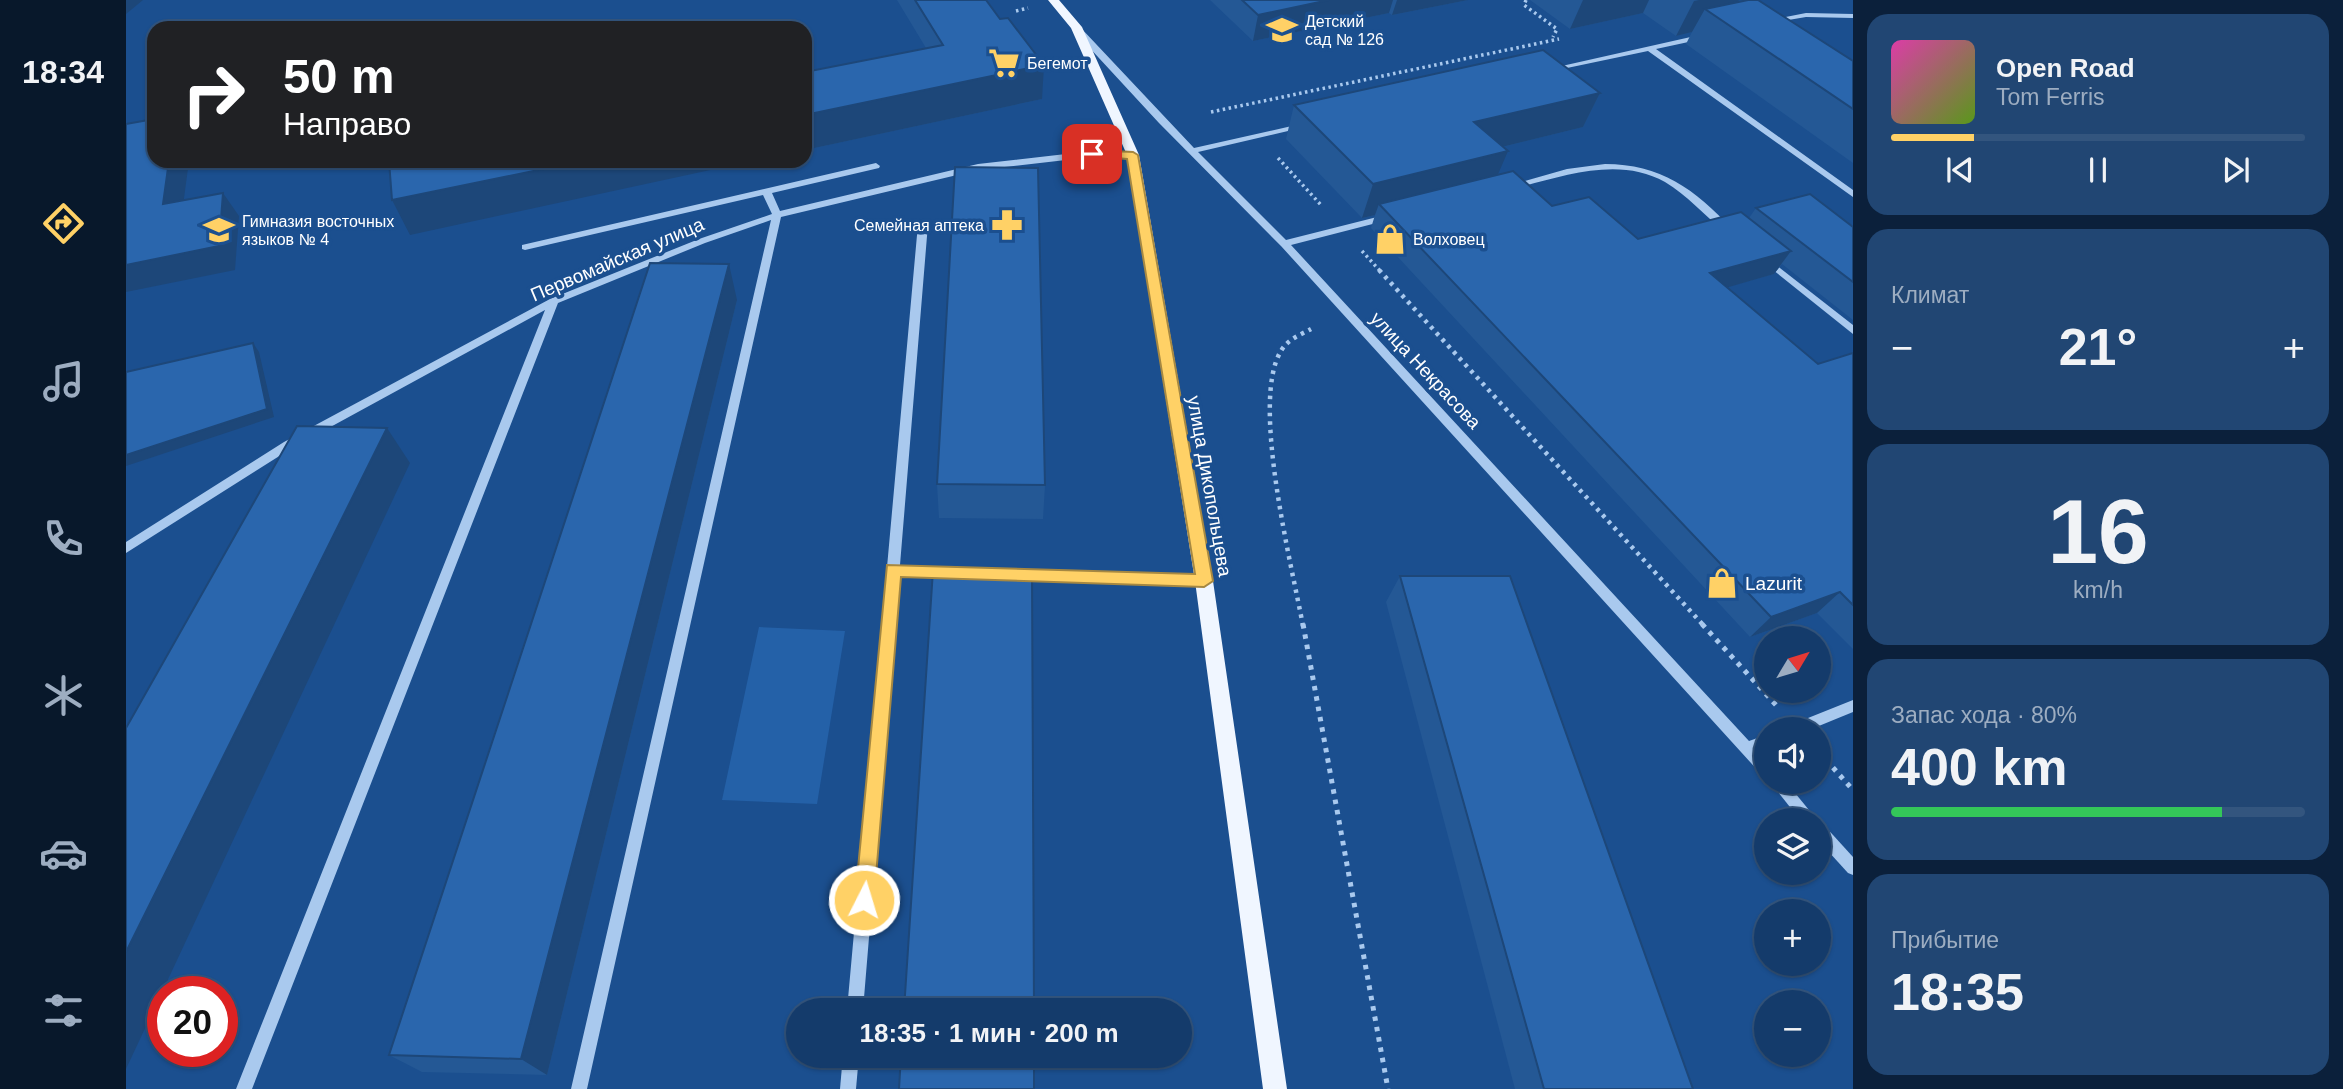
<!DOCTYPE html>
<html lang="ru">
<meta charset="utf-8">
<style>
body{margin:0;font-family:Helvetica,sans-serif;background:#214673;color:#f1f3f6;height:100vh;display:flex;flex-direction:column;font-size:26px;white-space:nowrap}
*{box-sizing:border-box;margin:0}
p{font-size:23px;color:#9dadc1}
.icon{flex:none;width:38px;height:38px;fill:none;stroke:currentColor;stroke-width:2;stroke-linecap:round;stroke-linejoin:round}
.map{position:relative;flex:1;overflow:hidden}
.details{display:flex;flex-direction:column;gap:14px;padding:14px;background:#0b203b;width:490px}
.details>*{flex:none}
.banner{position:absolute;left:21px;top:21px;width:665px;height:147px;border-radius:21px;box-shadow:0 2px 5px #0004,0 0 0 2px #33557e;background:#202124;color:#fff;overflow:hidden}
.needle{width:46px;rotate:52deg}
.buttons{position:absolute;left:1628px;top:626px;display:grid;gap:14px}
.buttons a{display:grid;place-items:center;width:77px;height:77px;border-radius:50%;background:#143b6b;box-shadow:0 2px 5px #0004,0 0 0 2px #33557e;font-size:35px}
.speed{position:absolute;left:21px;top:976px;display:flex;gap:14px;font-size:35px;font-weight:700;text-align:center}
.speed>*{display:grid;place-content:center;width:91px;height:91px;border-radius:50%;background:#143b6b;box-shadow:0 2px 5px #0004,0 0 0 2px #33557e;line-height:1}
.speed .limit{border:10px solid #d22;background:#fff;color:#111}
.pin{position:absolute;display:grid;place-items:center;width:60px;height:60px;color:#fff;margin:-30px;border-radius:14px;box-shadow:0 4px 10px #0006}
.me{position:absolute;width:77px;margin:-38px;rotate:5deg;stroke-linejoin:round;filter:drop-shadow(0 0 5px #0008)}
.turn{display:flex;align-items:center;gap:24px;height:147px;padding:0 21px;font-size:32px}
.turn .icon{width:91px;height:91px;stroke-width:2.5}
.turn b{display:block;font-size:49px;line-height:60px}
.big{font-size:52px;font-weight:800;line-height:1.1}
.details .tile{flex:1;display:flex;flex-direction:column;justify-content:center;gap:10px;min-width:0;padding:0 24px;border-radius:21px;background:#214673}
.details .dial{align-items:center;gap:0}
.dial b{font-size:91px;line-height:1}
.song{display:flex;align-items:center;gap:21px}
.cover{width:84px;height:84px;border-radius:10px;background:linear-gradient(135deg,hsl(320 70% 55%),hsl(90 70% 35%))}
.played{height:7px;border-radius:4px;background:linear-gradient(90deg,#ffd166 20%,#33557e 20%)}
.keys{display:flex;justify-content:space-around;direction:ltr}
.heat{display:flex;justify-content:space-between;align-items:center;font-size:38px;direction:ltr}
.charge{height:10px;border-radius:5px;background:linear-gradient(90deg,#34c759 80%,#33557e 0)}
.trip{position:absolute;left:660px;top:998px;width:406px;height:70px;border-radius:35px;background:#143b6b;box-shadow:0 2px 5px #0004,0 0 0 2px #33557e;font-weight:800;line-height:70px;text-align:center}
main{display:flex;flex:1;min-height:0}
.dock{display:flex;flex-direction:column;width:126px;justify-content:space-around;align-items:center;background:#08182b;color:#9dadc1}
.dock .icon{width:49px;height:49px}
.dock .active{color:#ffd166}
.dock b{font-size:32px;color:#f1f3f6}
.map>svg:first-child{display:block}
.green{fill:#2461a8}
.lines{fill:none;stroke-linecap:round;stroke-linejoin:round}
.path-far2{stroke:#a9c9ee;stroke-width:3.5;stroke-dasharray:2.5 3.5;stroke-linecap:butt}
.path-far1{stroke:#a9c9ee;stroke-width:4.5;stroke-dasharray:3.5 5;stroke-linecap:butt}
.path{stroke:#a9c9ee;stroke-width:5;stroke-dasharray:4.5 6;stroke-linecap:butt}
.minor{fill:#a9c9ee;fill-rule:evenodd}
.major{fill:#f0f6ff;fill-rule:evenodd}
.wall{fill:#245895}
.shaded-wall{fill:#1d4779}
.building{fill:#2a66ad;stroke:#1d4779;stroke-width:2}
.route{fill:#ffd166;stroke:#a68842;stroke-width:2}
.labels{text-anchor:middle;stroke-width:7;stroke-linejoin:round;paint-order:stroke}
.far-poi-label{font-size:16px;fill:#fff;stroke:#1b4f8f;text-anchor:start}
.street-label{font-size:19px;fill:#fff;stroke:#1b4f8f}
.poi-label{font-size:19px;fill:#fff;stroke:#1b4f8f;text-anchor:start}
</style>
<main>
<nav class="dock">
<b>18:34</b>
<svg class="icon active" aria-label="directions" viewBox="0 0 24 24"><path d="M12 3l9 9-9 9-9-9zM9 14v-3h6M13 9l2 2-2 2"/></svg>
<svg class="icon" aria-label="music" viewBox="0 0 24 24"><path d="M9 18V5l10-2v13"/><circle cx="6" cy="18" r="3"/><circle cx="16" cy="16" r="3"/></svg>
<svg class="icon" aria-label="phone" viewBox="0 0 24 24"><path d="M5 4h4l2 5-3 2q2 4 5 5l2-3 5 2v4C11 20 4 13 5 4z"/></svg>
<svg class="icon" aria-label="climate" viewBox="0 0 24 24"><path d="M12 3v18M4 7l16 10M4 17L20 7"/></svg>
<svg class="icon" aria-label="car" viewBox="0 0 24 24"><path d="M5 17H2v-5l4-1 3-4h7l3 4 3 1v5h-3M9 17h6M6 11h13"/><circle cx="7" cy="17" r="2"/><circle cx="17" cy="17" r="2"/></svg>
<svg class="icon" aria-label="filters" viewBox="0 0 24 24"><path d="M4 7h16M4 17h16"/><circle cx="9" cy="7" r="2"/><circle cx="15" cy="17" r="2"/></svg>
</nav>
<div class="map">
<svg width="1727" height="1089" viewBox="0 0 1727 1089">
<rect width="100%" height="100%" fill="#1b4f8f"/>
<path class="green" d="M633 627 719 631 691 804 596 800Z"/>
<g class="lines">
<g class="path-far2">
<path d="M1400 0 1398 5 1431 29 1427 37"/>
<path d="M890 11 902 8"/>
<path d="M1085 112 1433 39"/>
<path d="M1152 158 1195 205"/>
<path d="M1236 251 1255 272"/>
</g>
<g class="path-far1">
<path d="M1253 270 1578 626"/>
<path d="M1177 626C1166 566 1124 401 1155 351 1162 339 1174 335 1185 329"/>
</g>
<g class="path">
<path d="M1177 624 1262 1089"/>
<path d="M1576 624 1650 705"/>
<path d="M1693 752 1727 790"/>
</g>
<g class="minor">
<path d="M1680 13 1727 14V18L1680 17 1644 23 1640 21Z"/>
<path d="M948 27H954L1068 148 1179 123V127L1072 152 1160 240 1263 214 1266 215V219L1165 245 1623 741 1640 735V747L1632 750 1640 759V775L1635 774 1155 246 1033 123 948 31Z"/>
<path d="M1578 34 1582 36 1581 38 1530 49 1727 190V197L1522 51 1422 72 1418 70Z"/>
<path d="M966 151 1007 152 1011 155 1007 158 966 157 852 170 655 217 461 1089H445L645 220 579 243 432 303 126 1089H110L419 310 166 448 0 553V542L158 442 424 299 573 239 646 214 637 195 399 250 396 249V245L750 163 754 166 753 168 646 193 654 211 852 164Z"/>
<path d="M1479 164C1534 164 1569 189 1606 229L1601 232 1598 231C1578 215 1561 195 1539 182 1492 155 1434 177 1386 189L1381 186 1441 169Z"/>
<path d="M797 221 802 224 774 565 823 567 827 568 829 572 827 576 823 577 773 575 737 1010H721L792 224Z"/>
<path d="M1640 257 1727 325V334L1637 262V258Z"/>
<path d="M890 569 1078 576 1082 577 1084 581 1082 585 1078 586 890 579 886 578 884 574 886 570Z"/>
<path d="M1727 700V712L1683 730H1660L1662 726Z"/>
<path d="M1644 782H1660L1692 821H1675Z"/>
<path d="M1692 822 1697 824 1727 857V875L1722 873 1692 840Z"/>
<path d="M717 1055H733L730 1089H714Z"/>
</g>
<path class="major" d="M922 0H933L956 27 1013 155 1087 581 1161 1089H1137L1069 581 1001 155 945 28Z"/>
</g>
<g class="wall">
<path d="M771 0H860L916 99 679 150V72L800 48Z"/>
<path d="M1084 0H1342L1266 15 1263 13 1127 41Z"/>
<path d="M1404 0H1613L1611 2 1727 61V163L1560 44 1566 32 1550 36 1517 13 1444 29Z"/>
<path d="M1474 93 1457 127 1376 147 1372 175 1426 206 1512 239 1623 218 1630 208 1727 227V320L1656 264 1648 274 1601 287 1692 364 1727 353V649L1691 613 1624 637 1245 228 1249 215 1236 218 1160 139 1168 105Z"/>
<path d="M611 300 421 1075 296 1072 263 1055Z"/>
<path d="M811 484 919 485 917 519 813 518Z"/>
<path d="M1274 576 1567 1089H1389L1260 602Z"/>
</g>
<g class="shaded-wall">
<path d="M0 0H17L0 14Z"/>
<path d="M1203 0H1267L1263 13 1127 41 1132 15Z"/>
<path d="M1271 0H1342L1266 15Z"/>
<path d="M1457 0H1523L1517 13 1444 29Z"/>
<path d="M1573 0H1613L1600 23 1579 9 1566 32 1550 36 1568 1Z"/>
<path d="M918 65 916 99 679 150V115Z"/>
<path d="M1474 93 1457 127 1335 157 1348 122Z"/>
<path d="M1382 151 1367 186 1253 204 1249 215 1236 218 1247 184Z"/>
<path d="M43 161H63L54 228 37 204Z"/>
<path d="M456 161H626L284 235 266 200Z"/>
<path d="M97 193 113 216 109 270 0 292V265Z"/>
<path d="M1665 251 1648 274 1568 297 1584 273Z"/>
<path d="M603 264 611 300 421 1075 395 1059Z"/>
<path d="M127 343 133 352 148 417 0 466V455Z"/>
<path d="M261 428 284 463 0 1069V952Z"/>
<path d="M1714 592 1691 613 1624 637 1645 617Z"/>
</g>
<g class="building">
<path d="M789 0H860L874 19 882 18 918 65 679 115V72L817 45Z"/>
<path d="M1116 0H1203L1132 15Z"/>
<path d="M1622 0H1632L1727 61V109L1579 9Z"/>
<path d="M1417 50 1474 93 1348 122 1382 151 1247 184 1168 105Z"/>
<path d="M28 119V161H43L37 204 97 193 93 246 0 265V124Z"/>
<path d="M263 161H456L266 200Z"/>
<path d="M829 167 912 168 919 485 811 484Z"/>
<path d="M1387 171 1426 206 1463 197 1512 239 1615 212 1665 251 1584 273 1692 364 1727 353V605L1714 592 1645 617 1253 204Z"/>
<path d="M1684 194 1727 227V282L1630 208Z"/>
<path d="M524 263 603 264 395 1059 263 1055Z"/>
<path d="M127 343 141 409 0 455V372Z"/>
<path d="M171 426 261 428 0 952V728Z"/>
<path d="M807 570 906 572 908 1010H778Z"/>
<path d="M1274 576H1384L1567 1089H1418Z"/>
<path d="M775 1055H908V1089H773Z"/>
</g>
<path class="route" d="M966 150 1007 152 1012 155 1087 581 1078 587 775 577 748 900 746 907 738 910 731 907 729 900 761 565 1069 574 1001 159 962 156V151Z"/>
<defs>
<symbol id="school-bare" viewBox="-9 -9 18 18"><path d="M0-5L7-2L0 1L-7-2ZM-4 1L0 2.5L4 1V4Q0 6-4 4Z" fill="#ffd166" stroke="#1b4f8f" stroke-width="2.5" paint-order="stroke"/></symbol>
<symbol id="supermarket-bare" viewBox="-9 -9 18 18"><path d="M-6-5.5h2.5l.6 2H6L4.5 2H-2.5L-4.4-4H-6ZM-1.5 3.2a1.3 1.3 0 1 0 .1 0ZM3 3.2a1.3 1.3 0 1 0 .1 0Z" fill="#ffd166" stroke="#1b4f8f" stroke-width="2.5" paint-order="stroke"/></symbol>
<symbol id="pharmacy-bare" viewBox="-9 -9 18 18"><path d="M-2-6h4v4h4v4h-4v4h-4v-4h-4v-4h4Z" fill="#ffd166" stroke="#1b4f8f" stroke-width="2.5" paint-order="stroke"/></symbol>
<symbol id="shop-bare" viewBox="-9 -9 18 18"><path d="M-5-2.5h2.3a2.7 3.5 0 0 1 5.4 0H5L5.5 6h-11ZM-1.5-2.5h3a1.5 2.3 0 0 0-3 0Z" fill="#ffd166" stroke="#1b4f8f" stroke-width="2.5" paint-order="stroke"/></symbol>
</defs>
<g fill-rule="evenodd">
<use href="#school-bare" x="1134" y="8" width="44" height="44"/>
<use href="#supermarket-bare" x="856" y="41" width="44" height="44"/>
<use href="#pharmacy-bare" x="859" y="203" width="44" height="44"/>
<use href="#school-bare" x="71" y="208" width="44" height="44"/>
<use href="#shop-bare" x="1242" y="217" width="44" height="44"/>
<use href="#shop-bare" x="1574" y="561" width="44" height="44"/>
</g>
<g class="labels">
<g class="far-poi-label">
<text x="1179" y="27">Детский<tspan x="1179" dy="18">сад № 126</tspan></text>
<text x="901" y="69">Бегемот</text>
<text x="116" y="227">Гимназия восточных<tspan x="116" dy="18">языков № 4</tspan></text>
<text x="858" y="231" text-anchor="end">Семейная аптека</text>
<text x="1287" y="245">Волховец</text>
</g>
<g class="street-label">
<text transform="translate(491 259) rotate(-23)" y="7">Первомайская улица</text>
<text transform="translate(1300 370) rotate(47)" y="7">улица Некрасова</text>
<text transform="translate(1084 486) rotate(80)" y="7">улица Дикопольцева</text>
</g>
<g class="poi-label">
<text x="1619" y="590">Lazurit</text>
</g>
</g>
</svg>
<div class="buttons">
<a><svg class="needle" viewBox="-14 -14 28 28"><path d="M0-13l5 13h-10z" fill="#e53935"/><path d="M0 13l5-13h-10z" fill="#9dadc1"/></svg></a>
<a><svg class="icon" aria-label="sound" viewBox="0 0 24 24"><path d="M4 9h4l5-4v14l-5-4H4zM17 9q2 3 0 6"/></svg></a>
<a><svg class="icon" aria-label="layers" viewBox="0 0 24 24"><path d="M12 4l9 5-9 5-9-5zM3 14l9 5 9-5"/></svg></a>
<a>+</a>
<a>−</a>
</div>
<div class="speed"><div class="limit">20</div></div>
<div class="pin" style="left:966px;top:154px;background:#d93025"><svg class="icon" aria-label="arrive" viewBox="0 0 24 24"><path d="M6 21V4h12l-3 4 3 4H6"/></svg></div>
<svg class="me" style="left:738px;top:900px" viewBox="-20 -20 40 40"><circle r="17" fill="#ffd166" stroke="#fff" stroke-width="3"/><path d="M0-11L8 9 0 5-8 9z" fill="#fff"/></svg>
<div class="trip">18:35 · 1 мин · 200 m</div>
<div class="banner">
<div class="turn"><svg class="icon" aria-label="right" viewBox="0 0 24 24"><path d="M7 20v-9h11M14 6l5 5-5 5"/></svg><div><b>50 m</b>Направо</div></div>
</div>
</div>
<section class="details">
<div class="tile">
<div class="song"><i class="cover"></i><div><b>Open Road</b><p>Tom Ferris</p></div></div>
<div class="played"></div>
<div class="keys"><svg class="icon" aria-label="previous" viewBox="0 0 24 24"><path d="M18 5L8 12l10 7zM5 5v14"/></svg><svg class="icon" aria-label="pause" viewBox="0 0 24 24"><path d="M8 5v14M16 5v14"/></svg><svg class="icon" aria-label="next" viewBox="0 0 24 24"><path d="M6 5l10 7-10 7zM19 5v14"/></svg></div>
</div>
<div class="tile"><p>Климат</p>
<div class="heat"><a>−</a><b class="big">21°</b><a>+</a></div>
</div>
<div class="tile dial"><b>16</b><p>km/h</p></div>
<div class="tile"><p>Запас хода · 80%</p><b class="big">400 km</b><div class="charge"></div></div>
<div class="tile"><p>Прибытие</p><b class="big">18:35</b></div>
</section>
</main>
